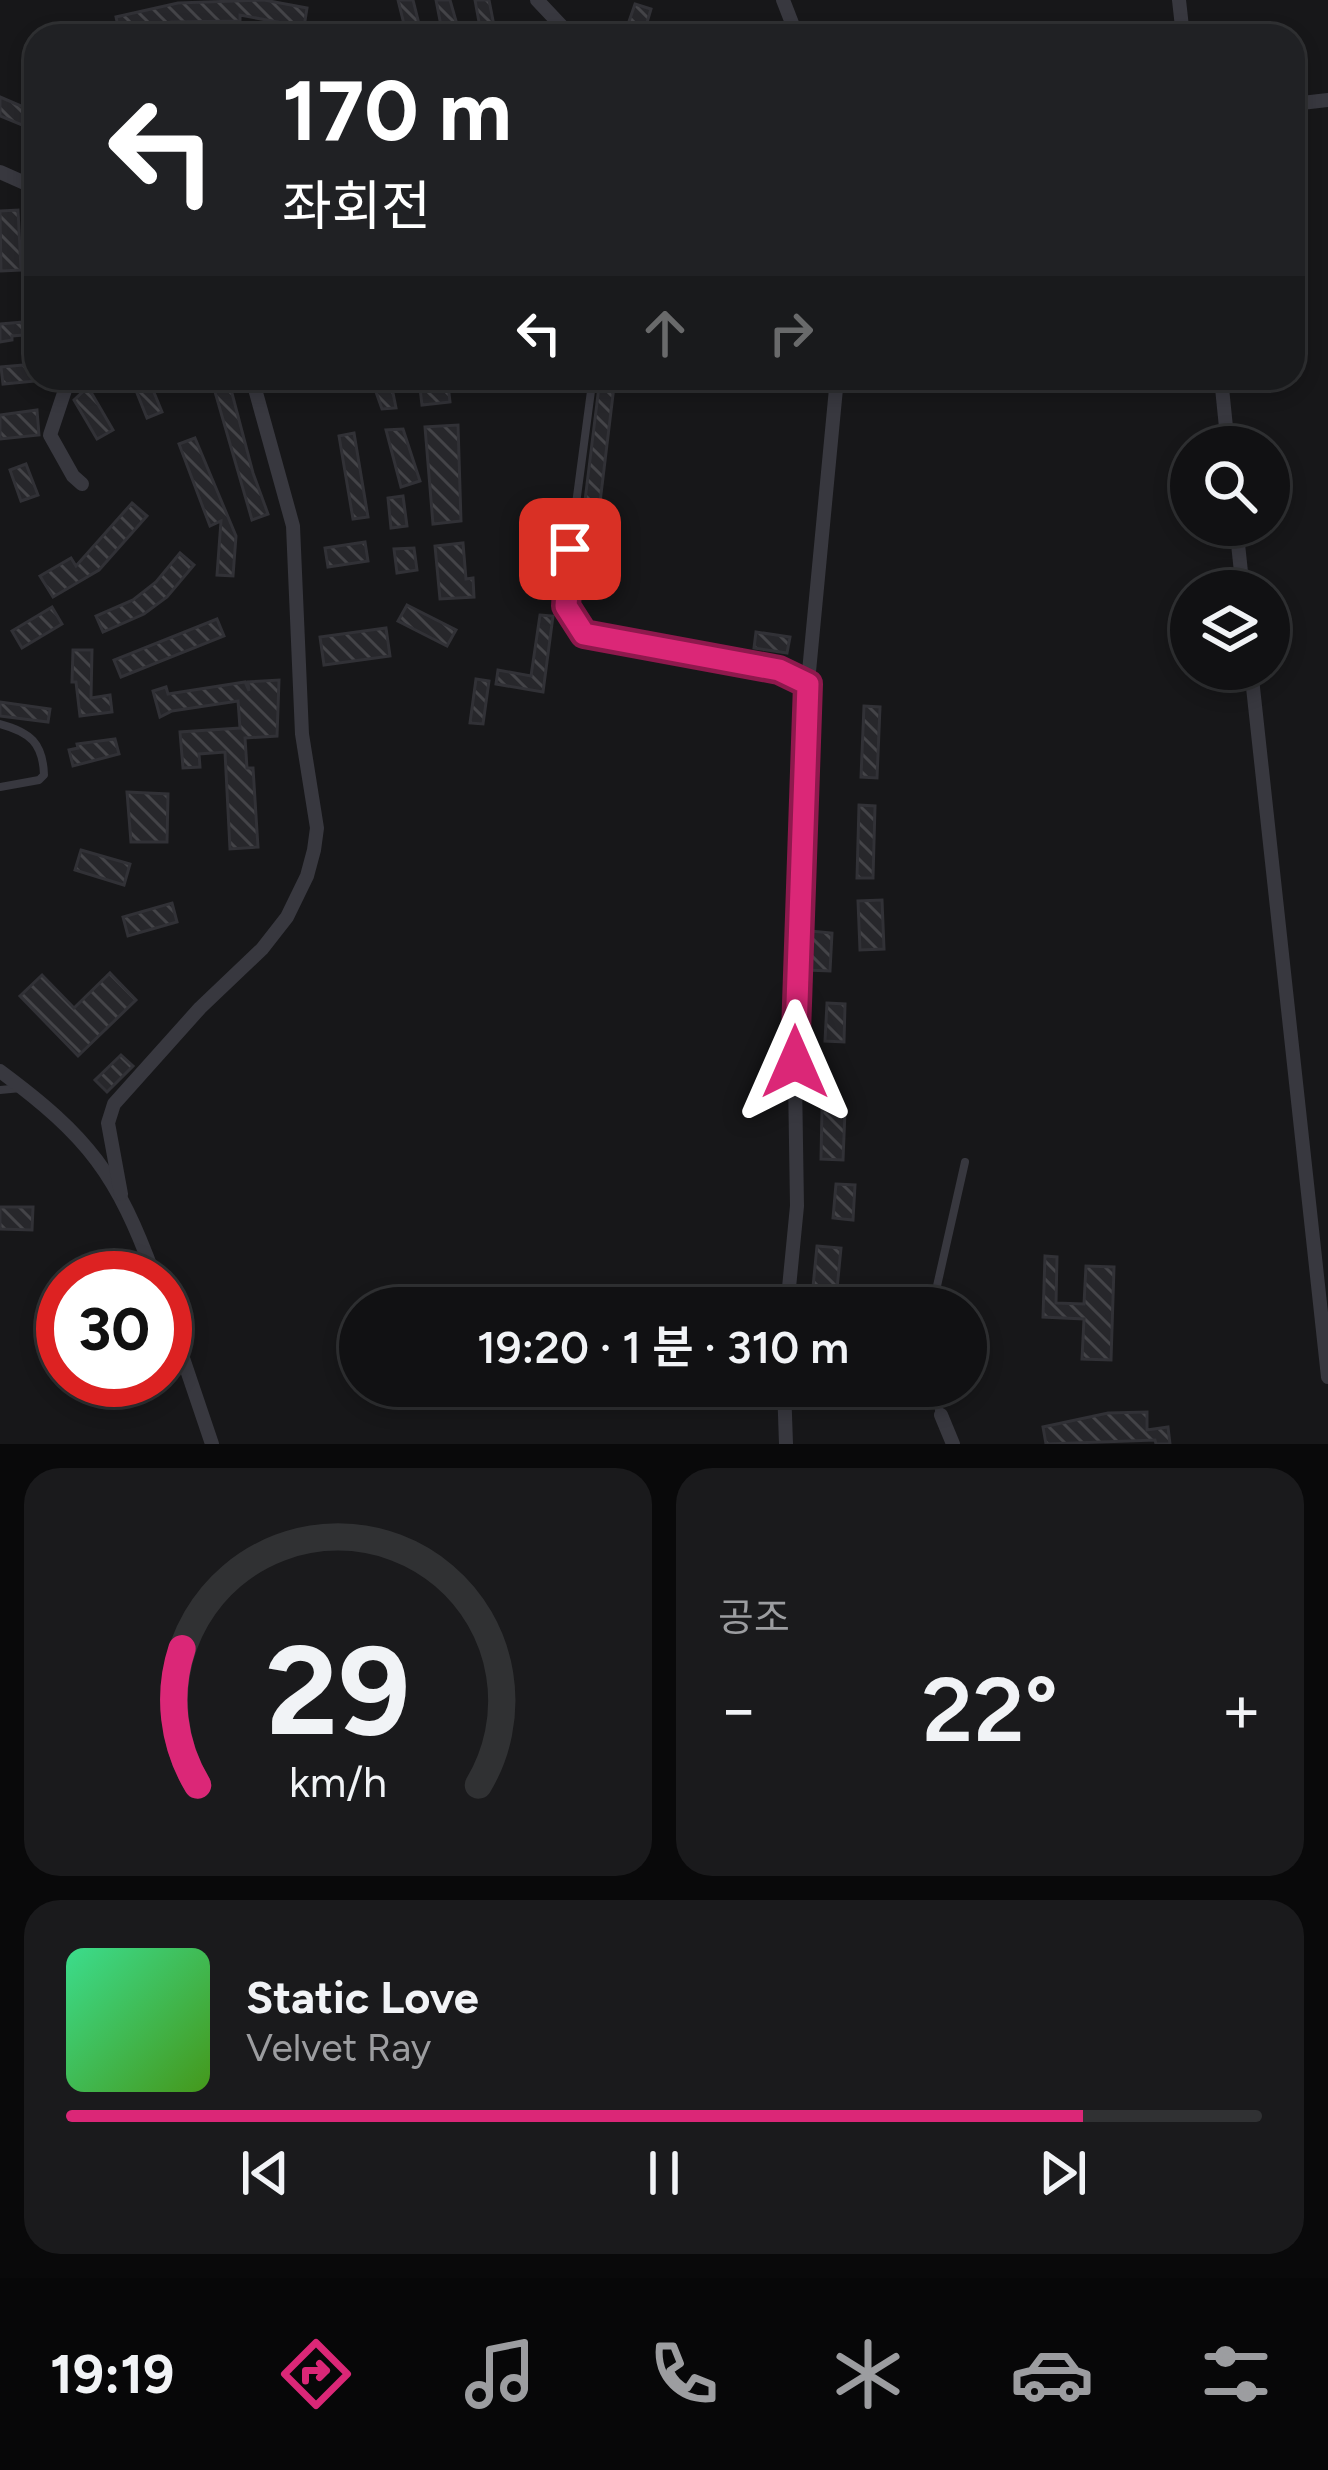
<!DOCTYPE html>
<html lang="ko">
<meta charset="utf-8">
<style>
body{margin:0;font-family:Figtree,"Noto Sans KR",sans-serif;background:#1a1a1c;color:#f1f3f6;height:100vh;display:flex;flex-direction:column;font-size:45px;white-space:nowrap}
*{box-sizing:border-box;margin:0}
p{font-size:39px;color:#9c9da0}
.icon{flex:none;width:66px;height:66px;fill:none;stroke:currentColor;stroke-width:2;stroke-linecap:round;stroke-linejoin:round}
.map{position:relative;height:1444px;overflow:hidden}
.panel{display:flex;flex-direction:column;gap:24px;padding:24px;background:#09090a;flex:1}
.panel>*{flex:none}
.guide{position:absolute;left:24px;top:24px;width:1281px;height:366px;border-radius:36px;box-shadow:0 6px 18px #0003,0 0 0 3px #303133;background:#202124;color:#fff;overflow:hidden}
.controls{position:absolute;left:1170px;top:426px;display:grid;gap:24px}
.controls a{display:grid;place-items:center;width:120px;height:120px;border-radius:50%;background:#111113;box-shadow:0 6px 18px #0003,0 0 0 3px #303133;font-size:60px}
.speed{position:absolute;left:36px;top:1251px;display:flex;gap:24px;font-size:60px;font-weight:700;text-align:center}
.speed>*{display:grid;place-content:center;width:156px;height:156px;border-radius:50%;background:#111113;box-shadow:0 6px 18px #0003,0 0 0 3px #303133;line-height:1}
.speed .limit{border:18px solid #d22;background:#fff;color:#111}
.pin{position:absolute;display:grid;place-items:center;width:102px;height:102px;color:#fff;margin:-51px;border-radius:24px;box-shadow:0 6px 18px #0006}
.me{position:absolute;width:132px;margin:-66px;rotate:0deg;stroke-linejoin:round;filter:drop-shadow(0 0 9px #0008)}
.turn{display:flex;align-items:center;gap:42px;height:252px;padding:0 60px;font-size:54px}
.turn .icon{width:156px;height:156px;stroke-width:2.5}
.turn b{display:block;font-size:84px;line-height:102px}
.lanes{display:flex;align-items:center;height:114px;padding:0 60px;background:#0003;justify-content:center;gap:60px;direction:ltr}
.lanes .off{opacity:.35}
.big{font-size:90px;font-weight:600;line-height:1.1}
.panel .tile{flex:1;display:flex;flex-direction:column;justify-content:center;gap:18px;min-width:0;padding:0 42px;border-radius:36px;background:#1a1a1c}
.panel .dial{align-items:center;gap:0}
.dial svg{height:312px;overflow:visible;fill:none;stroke:#303133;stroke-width:7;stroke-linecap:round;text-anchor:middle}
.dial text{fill:#f1f3f6;stroke:none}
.song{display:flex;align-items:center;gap:36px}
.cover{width:144px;height:144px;border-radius:18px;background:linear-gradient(135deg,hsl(150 70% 55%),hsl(100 70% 35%))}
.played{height:12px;border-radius:6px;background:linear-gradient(90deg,#db2777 85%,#303133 85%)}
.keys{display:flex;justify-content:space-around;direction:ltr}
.heat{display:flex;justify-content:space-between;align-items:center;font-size:66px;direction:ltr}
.panel .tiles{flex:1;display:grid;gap:24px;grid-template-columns:1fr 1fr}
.tile:last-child{grid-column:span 2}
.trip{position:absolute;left:339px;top:1287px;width:648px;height:120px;border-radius:60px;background:#111113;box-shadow:0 6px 18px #0003,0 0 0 3px #303133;font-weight:600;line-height:120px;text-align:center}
.tab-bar{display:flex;height:192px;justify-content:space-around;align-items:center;background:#070708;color:#9c9da0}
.tab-bar .icon{width:84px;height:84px}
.tab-bar .on{color:#db2777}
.tab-bar b{font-size:54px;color:#f1f3f6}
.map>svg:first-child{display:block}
.building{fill:url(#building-back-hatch);stroke:#313136;stroke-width:3}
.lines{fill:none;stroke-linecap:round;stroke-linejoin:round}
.lane{stroke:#38383f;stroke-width:8}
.street{stroke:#38383f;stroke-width:14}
.route-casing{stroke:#8e194d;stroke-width:30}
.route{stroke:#db2777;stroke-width:21}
</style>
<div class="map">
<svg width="1328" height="1444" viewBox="0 0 1328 1444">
<defs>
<pattern id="building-back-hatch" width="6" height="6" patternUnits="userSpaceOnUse" patternTransform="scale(3)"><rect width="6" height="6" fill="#27272b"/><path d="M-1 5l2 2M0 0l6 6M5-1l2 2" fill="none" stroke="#444448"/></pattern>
</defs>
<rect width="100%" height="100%" fill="#171719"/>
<g class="building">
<path d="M264 0 307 8 304 27 240 15V21L171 22 120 36 116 17 178 3Z"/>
<path d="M398 0H413L422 36H407Z"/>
<path d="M436 0H450L458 28 479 22 475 0H489L496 36H443Z"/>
<path d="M635 4 651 9 643 36H624Z"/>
<path d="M0 97 33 111 27 127 0 116Z"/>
<path d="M18 210 21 270 1 271 0 211Z"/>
<path d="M36 321V334L12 336V340L0 342V324Z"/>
<path d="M36 364V381L3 384 1 367Z"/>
<path d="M131 378H148L162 412 147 418Z"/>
<path d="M211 378H228L253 473 268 514 252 520Z"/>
<path d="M371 378H390L396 408 382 409Z"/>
<path d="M600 378H615L598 519 583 517Z"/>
<path d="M448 385 450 402 422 405 420 388Z"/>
<path d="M88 387 113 430 97 439 74 400Z"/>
<path d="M37 410 39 435 0 439V415Z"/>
<path d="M458 425 461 521 433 524 425 427Z"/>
<path d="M403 429 420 481 401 487 386 430Z"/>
<path d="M354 433 368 517 353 519 339 436Z"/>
<path d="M195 438 236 536 233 576 217 575 221 521 210 526 179 444Z"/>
<path d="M26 464 38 495 21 501 10 470Z"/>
<path d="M403 496 407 526 391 528 388 498Z"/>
<path d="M132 503 147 516 99 570 53 597 40 576 71 558 76 566Z"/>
<path d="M365 542 368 561 328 567 325 548Z"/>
<path d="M463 543 466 579 473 578 474 597 440 599 435 546Z"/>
<path d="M414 548 417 570 397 573 394 549Z"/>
<path d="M180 553 194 565 167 597 144 614 103 632 96 616 133 600 156 582Z"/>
<path d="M407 605 456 630 447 646 398 621Z"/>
<path d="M52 607 62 624 22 648 12 631Z"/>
<path d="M540 615 553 616 543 692 496 684 498 670 531 676Z"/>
<path d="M217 619 224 636 121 677 114 660Z"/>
<path d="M386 628 390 656 324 665 320 637Z"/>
<path d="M756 632 790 637 787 653 754 648Z"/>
<path d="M73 650H92L91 698 110 695 112 712 80 716 76 682H72Z"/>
<path d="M476 679 489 681 483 724 470 723Z"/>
<path d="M279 680 277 736 245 738 247 768H253L258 847 230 849 225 752 199 754 200 767 183 768 180 732 240 728 238 701 172 711 160 717 153 691 166 687 168 694 245 682 249 691 248 682Z"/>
<path d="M0 702 50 709 48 722 0 716Z"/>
<path d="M864 706 880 707 877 778 861 777Z"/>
<path d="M115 739 119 754 73 766 69 750 78 748 77 744Z"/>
<path d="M127 792 168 794 167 842H131Z"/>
<path d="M859 805 875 806 873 878H857Z"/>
<path d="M81 850 130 864 124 885 75 870Z"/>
<path d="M882 900 884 949 860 950 858 901Z"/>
<path d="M172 903 177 922 128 936 123 917Z"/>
<path d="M810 931 832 933 830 971 807 970Z"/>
<path d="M110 973 136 1000 78 1056 20 996 42 975 74 1008Z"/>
<path d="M827 1003 845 1004 844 1042 825 1041Z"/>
<path d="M121 1055 133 1066 107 1092 95 1080Z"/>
<path d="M822 1110 845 1111 843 1160 821 1159Z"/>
<path d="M836 1184 855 1185 853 1220 833 1218Z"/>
<path d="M0 1207H33L32 1230 0 1229Z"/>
<path d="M817 1246 841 1248 837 1289 813 1287Z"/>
<path d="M1045 1256 1057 1257 1056 1303 1084 1304 1086 1266 1114 1267 1111 1360 1082 1359 1084 1319 1043 1317Z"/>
<path d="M1147 1412V1430L1168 1427 1170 1444H1156L1155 1440 1046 1444 1043 1427 1108 1413Z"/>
</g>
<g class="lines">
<g class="lane">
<path d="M591 391 570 549 566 606 575 624 584 634 614 642 779 670 806 683"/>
<path d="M0 724C30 732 43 743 44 775L39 780 0 787"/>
<path d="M0 1090 21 1088"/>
<path d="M932 1308 965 1162"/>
<path d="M933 1386 940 1414"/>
</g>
<g class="street">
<path d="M537 0 571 36"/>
<path d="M783 0 797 36"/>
<path d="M1179 0 1183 36"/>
<path d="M1293 104 1328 100"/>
<path d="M0 172 36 188"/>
<path d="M69 378 50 435 73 476 82 484"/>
<path d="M1221 378 1228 447"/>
<path d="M1236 525 1243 591"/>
<path d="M1251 669 1328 1377"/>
<path d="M0 1071C89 1137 117 1174 155 1278"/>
<path d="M121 1194 108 1123 114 1104 200 1008 262 949 287 917 307 876 314 850 317 828 302 734 293 526 252 378"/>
<path d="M165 1305 212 1444"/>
<path d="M787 1308 797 1206 794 1015 804 724 837 378"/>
<path d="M784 1386 786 1444"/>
<path d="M941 1415 953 1444"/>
</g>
</g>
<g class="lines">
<defs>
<path id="route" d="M570 549 566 606 584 634 779 670 808 684 795 1062"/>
</defs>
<use href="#route" class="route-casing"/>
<use href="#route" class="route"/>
</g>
</svg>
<div class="controls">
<a><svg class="icon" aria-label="search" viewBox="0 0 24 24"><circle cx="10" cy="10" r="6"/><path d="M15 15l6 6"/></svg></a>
<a><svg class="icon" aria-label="layers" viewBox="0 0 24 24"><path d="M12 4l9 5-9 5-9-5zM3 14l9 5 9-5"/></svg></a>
</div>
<div class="speed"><div class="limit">30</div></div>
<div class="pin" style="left:570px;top:549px;background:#d93025"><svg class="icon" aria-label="arrive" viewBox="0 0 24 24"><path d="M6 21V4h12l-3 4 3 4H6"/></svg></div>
<svg class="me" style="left:795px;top:1062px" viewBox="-20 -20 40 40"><path d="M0-17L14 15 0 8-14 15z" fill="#db2777" stroke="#fff" stroke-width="4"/></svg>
<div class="trip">19:20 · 1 분 · 310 m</div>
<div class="guide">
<div class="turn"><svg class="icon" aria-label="left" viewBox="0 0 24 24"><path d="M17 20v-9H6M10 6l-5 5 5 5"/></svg><div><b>170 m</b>좌회전</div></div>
<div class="lanes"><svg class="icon" aria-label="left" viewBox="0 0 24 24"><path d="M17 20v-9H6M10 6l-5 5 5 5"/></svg><svg class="icon off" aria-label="ahead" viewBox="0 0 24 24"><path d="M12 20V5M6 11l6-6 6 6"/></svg><svg class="icon off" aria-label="right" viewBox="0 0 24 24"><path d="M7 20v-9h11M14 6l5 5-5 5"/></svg></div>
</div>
</div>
<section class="panel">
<div class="tiles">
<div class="tile dial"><svg viewBox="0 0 100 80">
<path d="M14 69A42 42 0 1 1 86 69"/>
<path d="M14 69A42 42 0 0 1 10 34" stroke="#db2777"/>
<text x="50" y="56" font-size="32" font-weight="700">29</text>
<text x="50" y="72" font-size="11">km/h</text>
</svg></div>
<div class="tile"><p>공조</p>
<div class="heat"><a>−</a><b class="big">22°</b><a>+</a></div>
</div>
<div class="tile">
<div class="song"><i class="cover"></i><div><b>Static Love</b><p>Velvet Ray</p></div></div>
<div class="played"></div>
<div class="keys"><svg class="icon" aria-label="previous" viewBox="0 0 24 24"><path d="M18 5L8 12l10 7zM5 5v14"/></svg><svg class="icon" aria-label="pause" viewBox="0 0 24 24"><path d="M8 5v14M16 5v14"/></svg><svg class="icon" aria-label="next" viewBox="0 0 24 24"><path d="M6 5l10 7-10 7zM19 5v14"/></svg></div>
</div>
</div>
</section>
<nav class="tab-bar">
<b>19:19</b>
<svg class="icon on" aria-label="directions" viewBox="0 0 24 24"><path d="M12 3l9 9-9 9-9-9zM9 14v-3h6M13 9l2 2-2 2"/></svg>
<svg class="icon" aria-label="music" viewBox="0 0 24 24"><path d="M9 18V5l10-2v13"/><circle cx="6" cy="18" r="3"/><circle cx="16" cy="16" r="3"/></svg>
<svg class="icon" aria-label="phone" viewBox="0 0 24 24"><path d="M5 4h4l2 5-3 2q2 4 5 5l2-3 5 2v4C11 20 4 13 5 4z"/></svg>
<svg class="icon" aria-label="climate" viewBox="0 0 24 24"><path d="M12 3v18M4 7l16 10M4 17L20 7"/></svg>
<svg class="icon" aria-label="car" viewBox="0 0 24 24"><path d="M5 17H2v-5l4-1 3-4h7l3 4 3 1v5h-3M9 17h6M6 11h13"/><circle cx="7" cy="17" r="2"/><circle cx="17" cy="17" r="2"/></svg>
<svg class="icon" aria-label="filters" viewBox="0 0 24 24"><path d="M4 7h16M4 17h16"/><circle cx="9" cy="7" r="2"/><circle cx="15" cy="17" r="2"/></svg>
</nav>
